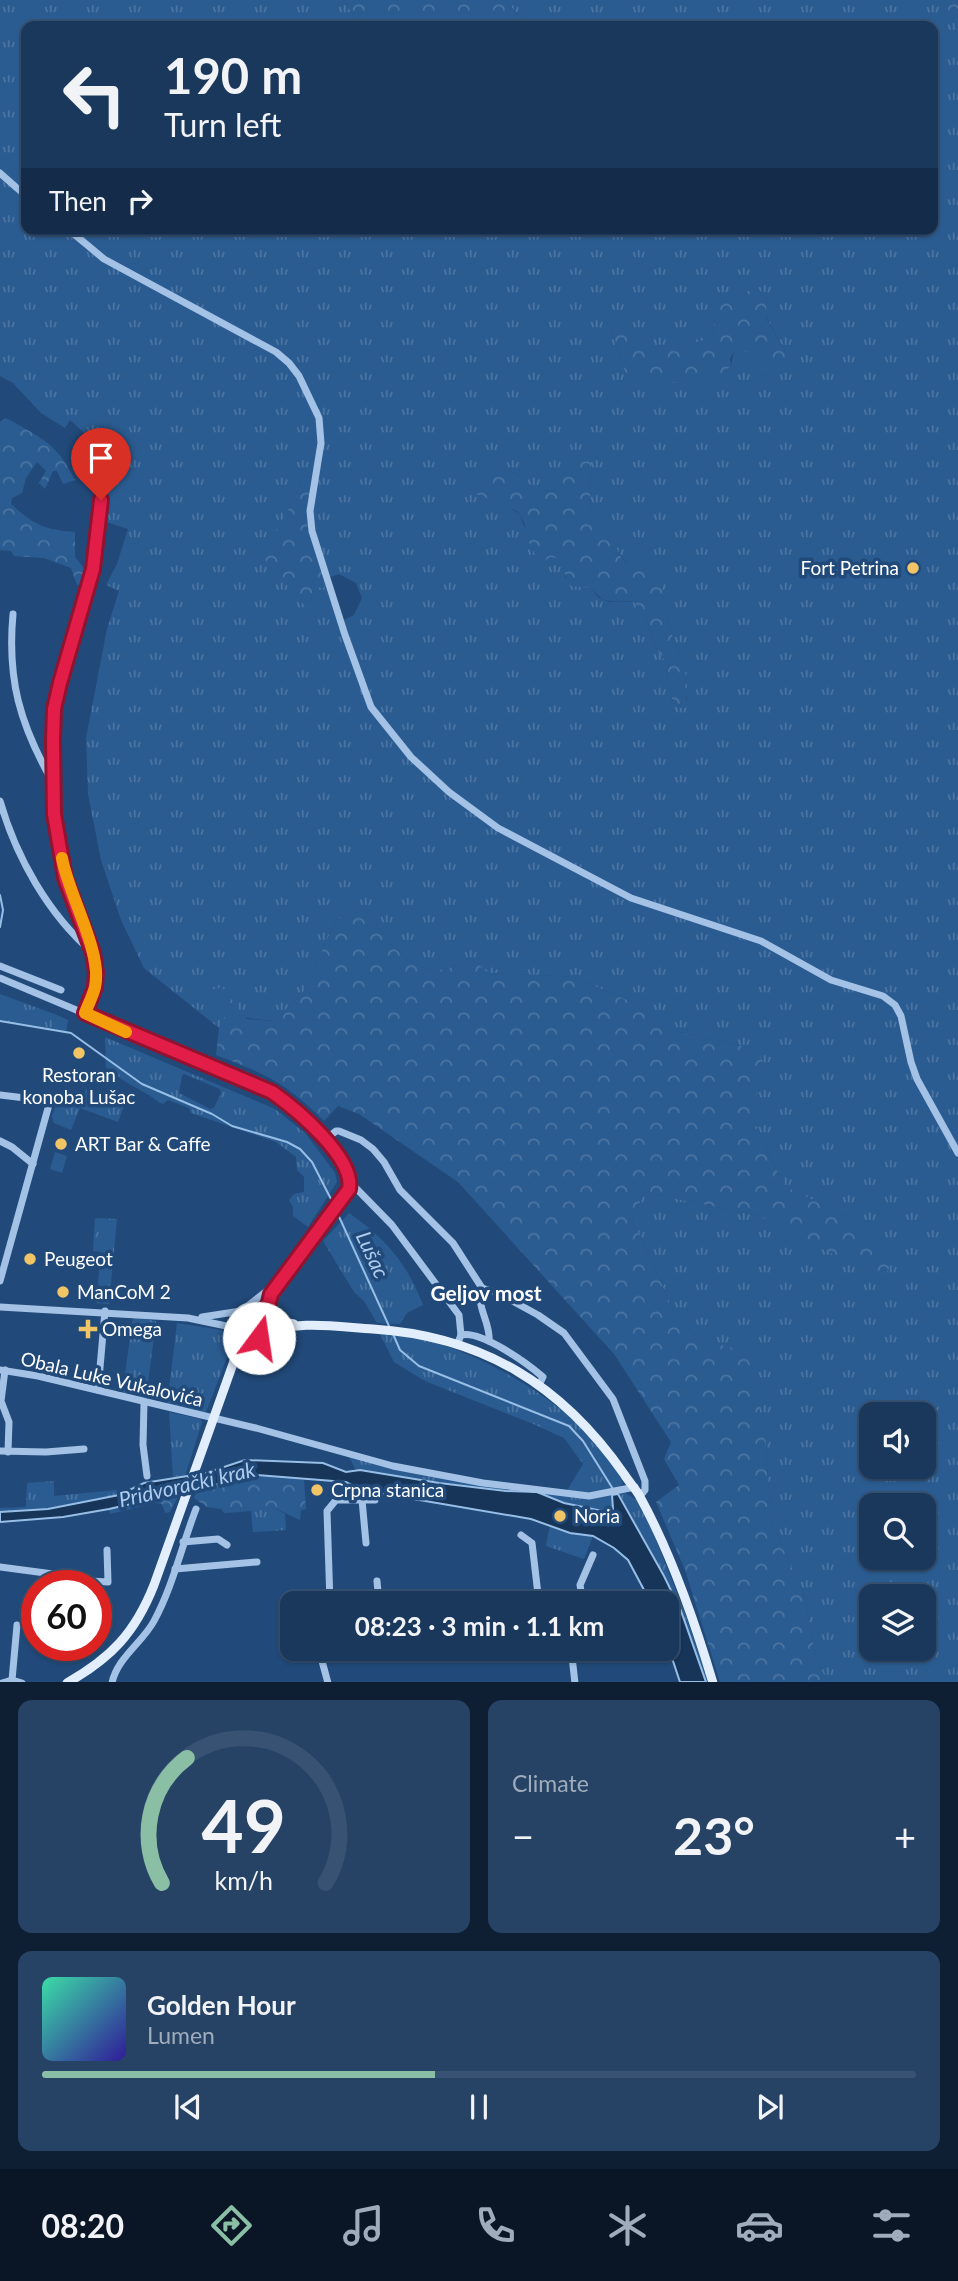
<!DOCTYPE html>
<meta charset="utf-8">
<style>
body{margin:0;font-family:Lato,sans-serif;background:#264365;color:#f1f3f6;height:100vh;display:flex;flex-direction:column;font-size:26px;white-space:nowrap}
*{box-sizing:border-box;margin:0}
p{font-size:23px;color:#9facbb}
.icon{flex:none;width:38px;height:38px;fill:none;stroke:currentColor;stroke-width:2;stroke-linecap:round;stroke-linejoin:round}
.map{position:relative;height:1682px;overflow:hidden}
.side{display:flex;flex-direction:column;gap:18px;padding:18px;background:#0e1f33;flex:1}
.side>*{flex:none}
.top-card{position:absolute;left:21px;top:21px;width:917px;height:214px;border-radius:14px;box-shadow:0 2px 5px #0004,0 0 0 2px #375272;background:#19385c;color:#f1f3f6;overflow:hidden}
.controls{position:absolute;left:859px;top:1402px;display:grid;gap:14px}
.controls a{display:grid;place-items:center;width:77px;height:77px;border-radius:14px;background:#19385c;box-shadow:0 2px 5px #0004,0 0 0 2px #375272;font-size:35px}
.speed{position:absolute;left:21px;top:1570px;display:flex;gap:14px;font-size:35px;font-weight:700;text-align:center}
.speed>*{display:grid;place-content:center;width:91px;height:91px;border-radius:50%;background:#19385c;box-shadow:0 2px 5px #0004,0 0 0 2px #375272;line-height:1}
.speed .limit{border:10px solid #d22;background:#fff;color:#111}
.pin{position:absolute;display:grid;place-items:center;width:60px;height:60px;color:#fff;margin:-72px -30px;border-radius:50% 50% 50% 0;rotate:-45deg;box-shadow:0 0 7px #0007}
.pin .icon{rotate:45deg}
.me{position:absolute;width:77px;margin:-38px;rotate:14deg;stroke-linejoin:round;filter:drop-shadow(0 0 5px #0008)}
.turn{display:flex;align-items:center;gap:24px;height:147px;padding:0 28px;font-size:32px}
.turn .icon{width:91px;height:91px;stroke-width:2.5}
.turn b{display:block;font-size:49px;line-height:60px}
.then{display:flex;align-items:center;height:66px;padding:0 28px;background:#0003;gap:14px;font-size:26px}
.big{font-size:52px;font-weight:700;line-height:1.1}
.side .widget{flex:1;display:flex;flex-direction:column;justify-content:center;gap:10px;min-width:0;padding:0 24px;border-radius:14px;background:#264365}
.side .dial{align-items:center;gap:0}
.dial svg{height:182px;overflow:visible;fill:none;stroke:#375272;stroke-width:7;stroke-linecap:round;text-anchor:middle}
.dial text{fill:#f1f3f6;stroke:none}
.song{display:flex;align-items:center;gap:21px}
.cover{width:84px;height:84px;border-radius:10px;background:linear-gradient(135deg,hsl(160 70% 55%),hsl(250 70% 35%))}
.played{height:7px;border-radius:4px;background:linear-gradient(90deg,#8abfa5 45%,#375272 45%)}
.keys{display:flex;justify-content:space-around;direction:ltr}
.heat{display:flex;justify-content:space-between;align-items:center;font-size:38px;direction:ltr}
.side .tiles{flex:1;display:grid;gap:18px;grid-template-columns:1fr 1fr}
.widget:last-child{grid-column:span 2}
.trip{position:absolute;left:280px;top:1591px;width:399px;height:70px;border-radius:14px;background:#19385c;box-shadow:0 2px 5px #0004,0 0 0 2px #375272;font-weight:700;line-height:70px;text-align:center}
.tabs{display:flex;height:112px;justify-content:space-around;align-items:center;background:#0a1625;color:#9facbb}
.tabs .icon{width:49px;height:49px}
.tabs .selected{color:#8abfa5}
.tabs b{font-size:32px;color:#f1f3f6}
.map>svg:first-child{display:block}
.grass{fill:url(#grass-tufts);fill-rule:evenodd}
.forest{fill:url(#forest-crowns)}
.green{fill:#2b5c91}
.water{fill:#163559;stroke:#97bee6;stroke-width:2}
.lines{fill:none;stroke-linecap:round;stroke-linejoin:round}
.stream{stroke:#97bee6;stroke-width:2}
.minor{stroke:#a3c2e5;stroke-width:7}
.major{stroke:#e3eefd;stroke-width:9}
.route-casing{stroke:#92132f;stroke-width:18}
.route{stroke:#e11d48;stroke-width:12}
.slow{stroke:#f59e0b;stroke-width:12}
.poi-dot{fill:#f1c565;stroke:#214a7a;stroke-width:2.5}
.labels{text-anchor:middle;stroke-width:7;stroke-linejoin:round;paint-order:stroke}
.poi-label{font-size:19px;fill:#fff;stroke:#214a7a;text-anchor:start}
.street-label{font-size:19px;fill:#fff;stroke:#214a7a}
.water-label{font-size:21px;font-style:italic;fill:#aecced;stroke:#214a7a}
.neighbourhood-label{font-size:21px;font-weight:bold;fill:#fff;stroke:#214a7a}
</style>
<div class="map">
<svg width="958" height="1683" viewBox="0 0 958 1683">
<defs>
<pattern id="grass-tufts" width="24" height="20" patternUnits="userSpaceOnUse" patternTransform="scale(1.75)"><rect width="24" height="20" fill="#2b5c91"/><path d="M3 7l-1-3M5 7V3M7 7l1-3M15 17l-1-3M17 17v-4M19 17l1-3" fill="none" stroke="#4b74a2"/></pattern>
<pattern id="forest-crowns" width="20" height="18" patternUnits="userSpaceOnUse" patternTransform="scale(1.75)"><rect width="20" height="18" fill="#2b5c91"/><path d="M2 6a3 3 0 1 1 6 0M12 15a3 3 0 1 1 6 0" fill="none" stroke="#4b74a2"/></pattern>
</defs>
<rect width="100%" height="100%" fill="#214a7a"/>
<g class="grass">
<path d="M0 0H343L361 26H26V195L0 172Z"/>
<path d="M505 0H946L944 2 958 30V1151L918 1079 896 1005 831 979 761 940 631 897 498 827 450 792 412 756 372 707 342 621 354 615 362 598 356 583 339 574 327 578 311 511 322 429 290 363 105 258 69 229H933V26H528ZM752 288 767 294 766 317 787 354C773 353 744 348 734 350L731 366C723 372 717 377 707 380 694 384 636 383 626 374L611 331 656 348C664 343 670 346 679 345 690 345 703 342 713 335L715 316 713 309 737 298ZM581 462 591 463 590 524C618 525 609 549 628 563L631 560 662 574V595L673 638 684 664 687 701H672C670 688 665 679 669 666L654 645 647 620 634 602H609L598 597 592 588 565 577 564 568 556 557H550L524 526 520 515 509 507 491 502 483 494 495 469H506L520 476 536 490 559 491 561 484 555 478Z"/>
<path d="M0 174 26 197V229H66L104 259 275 353 298 377 320 430 315 473H305L290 507 313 609 311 596 314 587 326 580 370 708 411 758 497 828 630 899 760 942 831 980 883 997 894 1006 900 1017 910 1062 958 1155V1682H827L816 1658 804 1595 771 1521 766 1448 699 1340 671 1305 632 1219 645 1192 759 1216 884 1280 860 1223 784 1186 748 1108 766 1079 742 1046 669 1030 638 1005 574 977 491 973 470 958C463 961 456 966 450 968 409 980 382 932 362 905L336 920 302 995 273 1021 225 1015 219 1028 144 968 121 920 101 860 88 794 86 738 107 629 119 591 106 585 117 564 128 529 103 521 112 466 102 449 70 420 65 428 41 413 13 383 0 376ZM872 1414H924V1466H872ZM872 1505H924V1558H872ZM872 1596H924V1648H872Z"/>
<path d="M0 994 57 1015 52 1030 0 1021Z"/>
<path d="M105 1037 275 1109 306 1134 335 1173 337 1182 308 1227 293 1216V1207L289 1200 294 1194 304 1192V1177L297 1170 296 1157 276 1142 191 1113 189 1108 168 1100 163 1104C157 1102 154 1098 149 1095 133 1086 119 1079 106 1067ZM184 1074 220 1089 221 1093 214 1108 210 1109 179 1093 182 1075Z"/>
<path d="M86 1089 125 1103 118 1122 80 1108 71 1130 54 1123 52 1116 58 1100 65 1098 81 1105Z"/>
<path d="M349 1213C385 1238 407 1263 423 1305L407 1313 400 1324 377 1323 364 1301 354 1292 323 1241Z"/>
<path d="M95 1218 117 1219 109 1304 96 1303 101 1252 93 1251Z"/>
<path d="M133 1317 156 1321 146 1399 122 1395Z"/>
<path d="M177 1323 221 1330 230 1335 231 1347 206 1412 202 1414 167 1405Z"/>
<path d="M380 1334C392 1335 405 1336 418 1338 482 1351 600 1419 623 1483 611 1499 583 1493 566 1492L583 1464 564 1438 531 1423 425 1381 394 1362Z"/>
<path d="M169 1412 200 1419 202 1422 185 1476 173 1477Z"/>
<path d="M348 1455 483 1484 612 1495 613 1509 607 1512 564 1503 537 1492 506 1491 439 1483 356 1470Z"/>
<path d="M54 1481V1496L127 1489 119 1495 48 1509 0 1512V1508L26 1507 27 1483Z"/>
<path d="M625 1493 637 1500 648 1520 685 1613 709 1682H706L681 1611 664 1576 618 1494Z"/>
<path d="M260 1505 270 1506 285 1514 286 1530 253 1532 251 1511 240 1512 241 1507Z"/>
<path d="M550 1525 570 1533 593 1536 584 1559 546 1546Z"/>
</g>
<g class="forest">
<path d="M343 0H505L528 26H361Z"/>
<path d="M946 0H958V30L944 2Z"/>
<path d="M752 288 767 294 766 318 787 354 782 367 772 374C759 365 752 346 734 351L730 359 731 366C723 373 713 381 702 382 685 383 638 385 626 374L611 331 612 325 620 320 656 348C672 339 693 349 713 335L715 316 712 309 737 298Z"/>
<path d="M6 418C41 438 56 442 75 480L63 484 57 471H53L45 489 39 483 46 471 37 462 26 478 22 493 12 498 11 504C34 525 45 530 75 532V557L86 571 82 587 77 585 71 568 44 558 14 556 11 551 0 550V422Z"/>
<path d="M588 461 591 463 590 523C619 526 609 548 627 563L636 555 662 574V595L673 638 684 664 687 684 686 708H678C669 698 665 679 669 666L654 645 647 620 634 602C614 600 605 607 592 588L571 586C564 576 564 567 556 558L550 557 543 562C523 546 531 529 519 514 512 505 503 509 495 504 487 500 485 494 476 495L474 488 482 474 495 468 506 469 520 476 536 490 558 491 560 484 554 478 581 462Z"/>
<path d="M305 473H315L309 511 326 580 324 588 314 587 311 596 313 609 310 612 261 555 290 507Z"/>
<path d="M362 905C382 932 409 980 450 968 456 966 463 961 470 958L491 973 574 977 638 1005 669 1030 742 1046 762 1059 766 1079 748 1108 784 1186 860 1223 891 1264 883 1280 759 1216 645 1192 632 1219 671 1305 699 1340 750 1352 766 1448 771 1521 804 1595 816 1658 827 1682H720L685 1570 656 1502 679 1485 664 1459 671 1442 614 1354 458 1182 359 1114 338 1106 324 1121C286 1083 266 1074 216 1055L219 1028 225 1015 211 990 222 987 247 1019 273 1021 302 995 336 920Z"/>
<path d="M268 1475 304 1480 306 1509 301 1510 300 1520 270 1506 241 1507 240 1512 224 1513 221 1509 207 1507 194 1498 198 1488 245 1476Z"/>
<path d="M181 1491 170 1512 165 1513 162 1504 155 1503 110 1514 109 1509Z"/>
</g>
<g class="green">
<path d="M57 1015 68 1020 66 1032 52 1030Z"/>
<path d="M55 1152 67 1156 62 1173 50 1169Z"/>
</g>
<path class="water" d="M245 1460 323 1463 346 1472 360 1470 439 1483 506 1491 537 1492 564 1503 607 1512 613 1509 612 1495 618 1494 664 1576 681 1611 706 1682H680L667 1643V1603H651L628 1560 614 1548 593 1536 570 1533 531 1519 361 1490 346 1482 257 1475 109 1509 63 1517 0 1522V1512L48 1509 119 1495 144 1483 206 1473Z"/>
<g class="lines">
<g class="stream">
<path d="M0 895 3 910 0 927"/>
<path d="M0 1021 71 1033 142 1084 212 1114 232 1126 287 1142 300 1149 312 1162 334 1205"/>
<path d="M336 1210 389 1326"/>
<path d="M393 1334 400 1350 419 1366 569 1426 583 1441 613 1489"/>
</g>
<g class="minor">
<path d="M0 173 26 196"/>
<path d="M68 229 104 259 276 352 289 363 299 376 319 418 321 443 310 511 312 531 345 635 371 707 411 757 449 792 498 828 631 898 761 941 831 980 883 996 895 1005 901 1016 911 1062 917 1079 958 1153"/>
<path d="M13 614C7 680 20 724 52 781"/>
<path d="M0 801C16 857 48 914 93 953"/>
<path d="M0 966 61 990"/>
<path d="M0 978 272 1092 291 1106 311 1124 334 1152 348 1172 350 1182 392 1225 459 1315 461 1335 457 1345"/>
<path d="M85 1013C90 1000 97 987 96 972 95 941 76 910 66 881 62 868 61 853 59 839 50 792 47 731 59 685 69 647 84 610 93 572 99 542 98 512 105 482"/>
<path d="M0 1095 50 1101 0 1281"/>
<path d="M325 1140 336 1131H339L361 1140 373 1149 384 1162 400 1190 453 1243 482 1288"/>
<path d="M0 1141 12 1147 33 1164"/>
<path d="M0 1307 188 1318 236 1328"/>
<path d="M245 1308 273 1286"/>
<path d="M266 1315 270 1295 349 1189 350 1182"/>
<path d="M202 1317 241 1311"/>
<path d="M461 1335C481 1330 527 1363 543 1377L539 1385"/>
<path d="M489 1341C491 1323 475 1306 482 1288L498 1293 538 1315 564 1333 613 1399 645 1481V1490L640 1496"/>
<path d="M0 1370 38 1376 256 1428 393 1466 483 1483 589 1496 635 1487"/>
<path d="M5 1370 1 1401 9 1422 8 1452"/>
<path d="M98 1390 105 1311"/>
<path d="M144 1403 143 1445 147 1476"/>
<path d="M0 1451 46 1452 84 1449"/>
<path d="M362 1500 366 1543"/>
<path d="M521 1535 532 1543 539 1603"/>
<path d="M183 1542 218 1539 227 1545"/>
<path d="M0 1567 53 1574 72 1580 108 1582 107 1550"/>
<path d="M175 1569 257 1562"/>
<path d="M377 1581 379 1603"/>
<path d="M330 1603 327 1511 336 1500H375"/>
<path d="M583 1603 580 1585 593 1555"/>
<path d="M571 1648 575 1683"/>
<path d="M330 1651C347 1650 363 1666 377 1648"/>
<path d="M12 1680 17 1625"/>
<path d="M2 1683 12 1680 22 1683"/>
<path d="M112 1683C117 1658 143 1642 154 1621 173 1586 182 1545 196 1509"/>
<path d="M328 1683 322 1661 318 1657 326 1655 330 1649"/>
</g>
<g class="major">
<circle cx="251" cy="1323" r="16"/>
<path d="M267 1319 294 1324"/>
<path d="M238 1332 234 1361 244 1347 255 1339"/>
<path d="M263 1335C295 1319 338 1327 373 1329 483 1336 562 1385 624 1474 629 1482 635 1488 639 1495 671 1553 694 1619 713 1683"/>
<path d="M67 1683C111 1658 135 1633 154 1585L234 1361"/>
</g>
</g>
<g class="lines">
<defs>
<path id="route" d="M101 500 93 569 60 683 54 709 53 741 54 814 65 878 93 953 96 972 95 987 85 1013 272 1092C296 1109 355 1158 349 1189L271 1294 266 1315V1330L259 1338"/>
</defs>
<use href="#route" class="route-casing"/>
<use href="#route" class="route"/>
<path class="slow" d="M62 858C68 894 103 953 95 987 93 996 88 1005 85 1013L126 1032"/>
</g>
<g class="poi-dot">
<circle cx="913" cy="568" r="7"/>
<circle cx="79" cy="1053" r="7"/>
<circle cx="61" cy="1144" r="7"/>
<circle cx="30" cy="1259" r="7"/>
<circle cx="63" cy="1292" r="7"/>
<path d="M84.5 1318.5h7v7h7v7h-7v7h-7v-7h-7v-7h7z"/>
<circle cx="317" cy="1490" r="7"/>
<circle cx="560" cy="1516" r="7"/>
</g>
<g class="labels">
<g class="poi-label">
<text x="899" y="575" text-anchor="end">Fort Petrina</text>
<text x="79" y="1082" text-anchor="middle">Restoran<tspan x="79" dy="22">konoba Lušac</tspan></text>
<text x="75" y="1151">ART Bar &amp; Caffe</text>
<text x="44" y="1266">Peugeot</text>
<text x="77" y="1299">ManCoM 2</text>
<text x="102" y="1336">Omega</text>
<text x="331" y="1497">Crpna stanica</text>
<text x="574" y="1523">Noria</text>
</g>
<g class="street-label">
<text transform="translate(112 1379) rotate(13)" y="7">Obala Luke Vukalovića</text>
</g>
<g class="water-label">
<text transform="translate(372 1255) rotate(65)" y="7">Lušac</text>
<text transform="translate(187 1485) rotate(-13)" y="7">Pridvorački krak</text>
</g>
<g class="neighbourhood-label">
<text x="486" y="1301">Geljov most</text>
</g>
</g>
</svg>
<div class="controls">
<a><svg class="icon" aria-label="sound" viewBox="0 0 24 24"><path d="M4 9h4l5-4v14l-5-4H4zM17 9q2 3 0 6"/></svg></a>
<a><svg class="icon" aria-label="search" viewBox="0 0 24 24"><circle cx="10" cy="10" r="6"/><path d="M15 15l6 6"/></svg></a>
<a><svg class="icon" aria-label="layers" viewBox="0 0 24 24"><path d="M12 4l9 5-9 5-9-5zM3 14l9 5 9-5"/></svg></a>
</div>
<div class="speed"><div class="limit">60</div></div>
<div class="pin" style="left:101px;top:500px;background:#d93025"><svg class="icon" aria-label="arrive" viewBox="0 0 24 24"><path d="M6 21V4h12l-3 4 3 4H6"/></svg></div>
<svg class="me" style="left:259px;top:1338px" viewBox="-20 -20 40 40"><circle r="19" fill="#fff"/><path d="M0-13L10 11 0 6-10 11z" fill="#e11d48"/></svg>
<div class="trip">08:23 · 3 min · 1.1 km</div>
<div class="top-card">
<div class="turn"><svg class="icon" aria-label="left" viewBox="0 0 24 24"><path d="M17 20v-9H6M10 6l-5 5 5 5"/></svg><div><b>190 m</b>Turn left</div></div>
<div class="then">Then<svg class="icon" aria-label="right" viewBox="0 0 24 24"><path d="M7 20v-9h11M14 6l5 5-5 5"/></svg></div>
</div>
</div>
<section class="side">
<div class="tiles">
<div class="widget dial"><svg viewBox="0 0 100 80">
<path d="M14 69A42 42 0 1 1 86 69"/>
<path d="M14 69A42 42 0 0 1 25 14" stroke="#8abfa5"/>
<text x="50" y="56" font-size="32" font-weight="700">49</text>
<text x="50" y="72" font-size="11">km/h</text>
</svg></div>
<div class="widget"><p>Climate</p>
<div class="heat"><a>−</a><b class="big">23°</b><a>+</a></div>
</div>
<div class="widget">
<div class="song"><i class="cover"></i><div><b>Golden Hour</b><p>Lumen</p></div></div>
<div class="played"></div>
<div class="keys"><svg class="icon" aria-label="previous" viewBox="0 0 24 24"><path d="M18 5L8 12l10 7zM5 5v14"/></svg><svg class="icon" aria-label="pause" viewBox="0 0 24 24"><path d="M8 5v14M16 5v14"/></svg><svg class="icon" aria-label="next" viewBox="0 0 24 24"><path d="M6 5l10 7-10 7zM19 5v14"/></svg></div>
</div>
</div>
</section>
<nav class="tabs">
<b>08:20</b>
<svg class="icon selected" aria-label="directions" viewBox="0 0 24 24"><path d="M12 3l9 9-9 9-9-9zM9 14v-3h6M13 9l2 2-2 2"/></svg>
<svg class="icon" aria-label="music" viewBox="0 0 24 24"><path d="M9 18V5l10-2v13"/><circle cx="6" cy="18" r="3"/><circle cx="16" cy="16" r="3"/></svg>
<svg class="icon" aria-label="phone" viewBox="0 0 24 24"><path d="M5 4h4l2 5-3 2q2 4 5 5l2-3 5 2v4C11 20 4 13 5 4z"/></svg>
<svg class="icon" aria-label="climate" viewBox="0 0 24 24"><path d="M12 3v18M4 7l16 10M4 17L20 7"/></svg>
<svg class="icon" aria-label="car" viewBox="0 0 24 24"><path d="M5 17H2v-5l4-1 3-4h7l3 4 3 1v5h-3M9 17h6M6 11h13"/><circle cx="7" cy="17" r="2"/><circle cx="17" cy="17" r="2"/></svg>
<svg class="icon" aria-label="filters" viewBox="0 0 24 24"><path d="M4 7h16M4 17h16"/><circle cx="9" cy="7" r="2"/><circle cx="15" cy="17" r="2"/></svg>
</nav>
